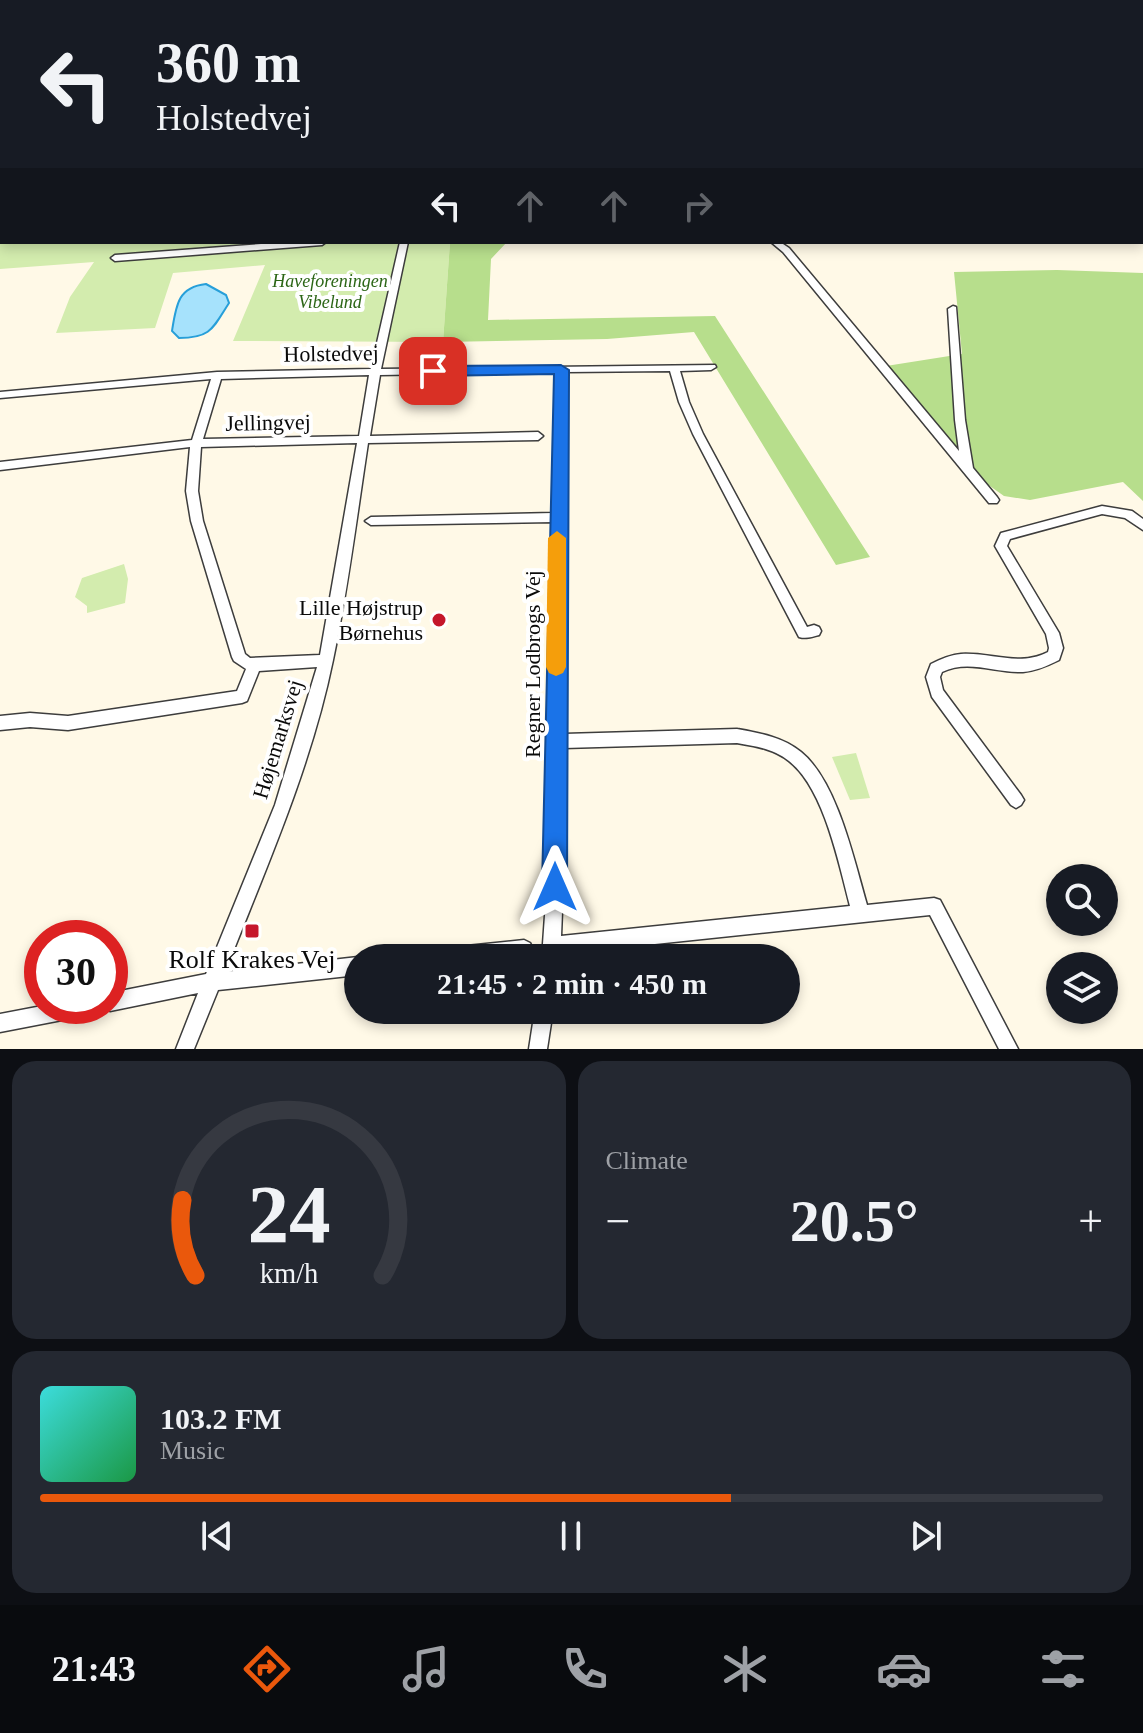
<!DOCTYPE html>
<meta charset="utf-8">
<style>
body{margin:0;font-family:Georgia,serif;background:#242831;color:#f1f3f6;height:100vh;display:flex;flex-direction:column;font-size:30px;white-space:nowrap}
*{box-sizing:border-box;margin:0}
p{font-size:26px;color:#9ea1a6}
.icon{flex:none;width:44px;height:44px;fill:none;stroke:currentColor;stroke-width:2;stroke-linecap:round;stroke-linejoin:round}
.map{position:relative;height:1049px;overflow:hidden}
.panel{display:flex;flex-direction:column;gap:12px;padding:12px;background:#0d0f14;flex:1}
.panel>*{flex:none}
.banner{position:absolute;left:0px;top:0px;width:1144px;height:244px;box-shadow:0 4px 12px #0003;background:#171b24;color:#f1f3f6;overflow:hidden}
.fabs{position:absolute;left:1046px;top:864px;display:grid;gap:16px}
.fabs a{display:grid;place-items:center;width:72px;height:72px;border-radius:50%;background:#171b24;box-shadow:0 4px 12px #0003;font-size:40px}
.speed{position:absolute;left:24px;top:920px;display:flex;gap:16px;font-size:40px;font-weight:700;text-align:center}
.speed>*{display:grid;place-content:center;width:104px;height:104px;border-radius:50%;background:#171b24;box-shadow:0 4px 12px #0003;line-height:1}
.speed .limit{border:12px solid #d22;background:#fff;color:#111}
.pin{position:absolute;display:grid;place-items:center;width:68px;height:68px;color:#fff;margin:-34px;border-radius:16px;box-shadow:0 4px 12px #0006}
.me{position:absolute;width:88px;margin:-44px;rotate:0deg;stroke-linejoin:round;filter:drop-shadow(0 0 6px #0008)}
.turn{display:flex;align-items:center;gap:28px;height:168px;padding:0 24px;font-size:36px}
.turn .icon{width:104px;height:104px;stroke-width:2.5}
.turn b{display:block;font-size:56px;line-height:68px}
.lanes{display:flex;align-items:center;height:76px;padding:0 24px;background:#0003;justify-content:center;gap:40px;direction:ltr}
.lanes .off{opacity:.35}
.big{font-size:60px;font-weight:700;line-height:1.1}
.panel .tile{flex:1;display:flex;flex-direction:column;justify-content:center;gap:12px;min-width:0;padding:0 28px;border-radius:24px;background:#242831}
.panel .dial{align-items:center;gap:0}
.dial svg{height:208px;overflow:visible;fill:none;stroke:#363941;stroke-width:7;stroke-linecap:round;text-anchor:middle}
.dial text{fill:#f1f3f6;stroke:none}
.song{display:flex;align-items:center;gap:24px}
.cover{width:96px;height:96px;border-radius:12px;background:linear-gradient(135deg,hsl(180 70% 55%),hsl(140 70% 35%))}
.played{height:8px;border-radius:4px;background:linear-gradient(90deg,#ea580c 65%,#363941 65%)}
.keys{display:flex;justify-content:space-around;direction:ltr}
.heat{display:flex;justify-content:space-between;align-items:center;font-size:44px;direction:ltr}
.panel .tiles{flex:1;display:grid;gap:12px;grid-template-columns:1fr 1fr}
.tile:last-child{grid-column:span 2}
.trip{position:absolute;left:344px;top:944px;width:456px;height:80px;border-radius:40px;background:#171b24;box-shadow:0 4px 12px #0003;font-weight:700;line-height:80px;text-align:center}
.tabs{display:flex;height:128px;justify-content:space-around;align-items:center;background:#090b0e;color:#9ea1a6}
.tabs .icon{width:56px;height:56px}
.tabs .on{color:#ea580c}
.tabs b{font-size:36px;color:#f1f3f6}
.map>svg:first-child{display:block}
.green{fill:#d3ecae}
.forest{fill:#b7de8c}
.water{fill:#a6e2fc;stroke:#279fd9;stroke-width:2}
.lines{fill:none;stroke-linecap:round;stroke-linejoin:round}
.minor-casing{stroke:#3d3d3d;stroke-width:3}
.minor{fill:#fff;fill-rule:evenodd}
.route{fill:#1a73e8;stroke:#114b97;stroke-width:2}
.slow{fill:#f59e0b}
.poi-dot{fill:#c5172c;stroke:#fff;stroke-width:3}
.labels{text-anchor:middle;stroke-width:8;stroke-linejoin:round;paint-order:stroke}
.far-park-label{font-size:18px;font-style:italic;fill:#2c6616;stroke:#fff}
.street-label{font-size:22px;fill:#0a0a0a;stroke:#fff}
.poi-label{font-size:22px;fill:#0a0a0a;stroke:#fff;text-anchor:end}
.near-poi-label{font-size:26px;fill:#0a0a0a;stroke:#fff}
</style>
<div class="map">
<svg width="1143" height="1049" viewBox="0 0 1143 1049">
<rect width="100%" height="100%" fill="#fff9e7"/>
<g class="green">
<path d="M0 131 2 242H262L264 246 314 242H450L443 342 233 341 265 265 173 273 155 328 56 333 70 297 94 262 0 269Z"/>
<path d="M124 564 128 579 125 603 87 613V606L75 597 82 578Z"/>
<path d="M856 753 870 798 850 800 832 757Z"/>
</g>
<g class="forest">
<path d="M450 242H507L491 259 488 320 715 316 870 557 836 565 694 332 607 339 443 342Z"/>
<path d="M1057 270 1143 273V501L1123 482 1030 500 1004 496 987 484 886 366 962 354 954 272Z"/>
</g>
<path class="water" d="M206 284 226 295 229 303C213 328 211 338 179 338L172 331C176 305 178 287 206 284Z"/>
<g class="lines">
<defs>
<g id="minor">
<rect x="472" y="0" width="6" height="2"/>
<path d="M289 242H326L322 245 115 261 111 258 115 255Z"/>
<path d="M400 242H408L381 369 715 365 716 367 711 370 680 371 689 402 703 434 807 627 814 625 819 627 821 631 819 635C812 637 806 639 799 637L693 434 679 402 670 371 566 372 564 734 737 729C759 733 783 737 801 752 837 781 854 860 867 905L934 898 940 900 1018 1049H999L930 915 560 954V958H542L547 887 553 522 371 525 365 521 371 517 553 513 556 372 380 375 370 436 538 432 543 436 538 440 368 443C357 515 348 589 333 660 311 768 265 870 225 972L358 957 360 958H358V975L218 990 194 1049H176L198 993 110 1011 104 1008 103 1006H110V993L206 974 275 805 317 667 259 671 247 701 242 703 68 730 30 727 0 730V716L30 713 68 716 237 691 246 669 234 661 232 657 191 521 186 491 190 447 0 470V462L192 440 211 379 0 398V392L217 372 371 369ZM369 375 359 436 203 439 221 379ZM357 443 320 655 250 658 245 654 203 521 198 491 201 447ZM737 743C755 746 774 749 789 761 824 788 839 864 850 906L561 936 563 887 564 748Z"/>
<path d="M771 242H780L789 248 959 451 955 420 948 309 953 306 956 307 965 420 973 468 997 497 999 500 997 503H989L783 252Z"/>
<path d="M1102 506 1132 511 1143 519V530L1125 518 1102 514 1010 539 1007 546 1059 633 1063 648 1059 660C1047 666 1036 671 1023 672 995 673 968 659 942 672L940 677 943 690 1021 795 1024 800 1021 805 1016 808 1011 805 932 697 926 677 931 664C941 659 950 655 961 654 991 652 1019 667 1048 652L1049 648 1046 634 995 546 1001 533Z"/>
<path d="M524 940 530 943 533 949 530 955 524 958H428L431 952 437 949Z"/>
<path d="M42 1006H97L94 1012 88 1015 0 1032V1014Z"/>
<path d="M535 1010H553L547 1049H529Z"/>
</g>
</defs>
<use href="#minor" class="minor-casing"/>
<use href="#minor" class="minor"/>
</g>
<path class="route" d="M561 365 569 370 567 887 564 896 555 900 546 896 542 887 554 374 433 376 426 371 433 366Z"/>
<path class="slow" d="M557 531 566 538V667L563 673 556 676 549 673 546 667 548 538Z"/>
<g class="poi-dot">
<circle cx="439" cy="620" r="8"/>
<rect x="244" y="923" width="16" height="16" rx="4"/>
</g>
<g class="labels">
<g class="far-park-label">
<text x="330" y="287">Haveforeningen<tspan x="330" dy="21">Vibelund</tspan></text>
</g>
<g class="street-label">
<text transform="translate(331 353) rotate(-1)" y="8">Holstedvej</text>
<text transform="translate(268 422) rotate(-1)" y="8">Jellingvej</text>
<text transform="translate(532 664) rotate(-90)" y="8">Regner Lodbrogs Vej</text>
<text transform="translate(277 739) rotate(-73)" y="8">Højemarksvej</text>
</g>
<g class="poi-label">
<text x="423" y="615">Lille Højstrup<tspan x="423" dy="25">Børnehus</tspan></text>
</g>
<g class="near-poi-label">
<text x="252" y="968">Rolf Krakes Vej</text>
</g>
</g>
</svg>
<div class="fabs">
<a><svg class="icon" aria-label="search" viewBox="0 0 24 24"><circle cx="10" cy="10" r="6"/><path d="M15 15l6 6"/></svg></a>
<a><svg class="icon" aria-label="layers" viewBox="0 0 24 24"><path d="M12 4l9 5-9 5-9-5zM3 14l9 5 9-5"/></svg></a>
</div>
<div class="speed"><div class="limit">30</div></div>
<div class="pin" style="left:433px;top:371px;background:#d93025"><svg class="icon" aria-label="arrive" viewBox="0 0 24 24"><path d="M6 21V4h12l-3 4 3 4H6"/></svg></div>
<svg class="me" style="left:555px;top:887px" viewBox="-20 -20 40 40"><path d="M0-17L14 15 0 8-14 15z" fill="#1a73e8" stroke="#fff" stroke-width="4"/></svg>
<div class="trip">21:45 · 2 min · 450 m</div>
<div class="banner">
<div class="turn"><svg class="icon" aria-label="left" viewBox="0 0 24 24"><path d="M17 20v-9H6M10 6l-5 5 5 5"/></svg><div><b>360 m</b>Holstedvej</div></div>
<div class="lanes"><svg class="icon" aria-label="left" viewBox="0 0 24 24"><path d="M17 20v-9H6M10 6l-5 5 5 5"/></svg><svg class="icon off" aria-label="ahead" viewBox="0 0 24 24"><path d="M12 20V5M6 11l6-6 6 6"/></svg><svg class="icon off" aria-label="ahead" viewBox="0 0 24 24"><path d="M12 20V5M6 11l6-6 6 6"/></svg><svg class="icon off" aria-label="right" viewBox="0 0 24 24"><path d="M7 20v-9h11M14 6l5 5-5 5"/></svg></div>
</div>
</div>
<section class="panel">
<div class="tiles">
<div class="tile dial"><svg viewBox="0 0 100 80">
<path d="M14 69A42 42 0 1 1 86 69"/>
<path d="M14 69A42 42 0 0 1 9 40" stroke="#ea580c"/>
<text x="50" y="56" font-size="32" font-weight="700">24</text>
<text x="50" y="72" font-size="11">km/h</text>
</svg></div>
<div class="tile"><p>Climate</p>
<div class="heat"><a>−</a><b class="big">20.5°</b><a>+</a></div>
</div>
<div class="tile">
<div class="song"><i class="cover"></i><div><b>103.2 FM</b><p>Music</p></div></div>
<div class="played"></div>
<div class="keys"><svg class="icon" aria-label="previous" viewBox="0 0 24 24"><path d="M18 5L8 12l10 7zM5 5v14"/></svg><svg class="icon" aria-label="pause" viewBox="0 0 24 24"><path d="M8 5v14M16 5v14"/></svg><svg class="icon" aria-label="next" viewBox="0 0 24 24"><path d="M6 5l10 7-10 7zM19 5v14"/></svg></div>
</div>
</div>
</section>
<nav class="tabs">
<b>21:43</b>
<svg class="icon on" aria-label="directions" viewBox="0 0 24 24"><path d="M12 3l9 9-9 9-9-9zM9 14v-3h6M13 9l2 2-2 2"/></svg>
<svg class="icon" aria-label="music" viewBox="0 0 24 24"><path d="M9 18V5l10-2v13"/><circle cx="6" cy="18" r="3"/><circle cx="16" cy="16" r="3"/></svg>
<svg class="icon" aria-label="phone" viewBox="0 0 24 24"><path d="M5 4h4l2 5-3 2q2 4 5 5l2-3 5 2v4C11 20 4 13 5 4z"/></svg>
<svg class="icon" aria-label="climate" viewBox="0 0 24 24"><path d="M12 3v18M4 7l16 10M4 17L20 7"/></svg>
<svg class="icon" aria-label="car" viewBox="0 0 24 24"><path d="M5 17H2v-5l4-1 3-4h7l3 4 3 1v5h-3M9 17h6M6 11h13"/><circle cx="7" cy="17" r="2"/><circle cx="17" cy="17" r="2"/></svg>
<svg class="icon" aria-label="filters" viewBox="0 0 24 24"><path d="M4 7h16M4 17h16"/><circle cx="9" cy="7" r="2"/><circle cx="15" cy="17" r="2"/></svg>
</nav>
